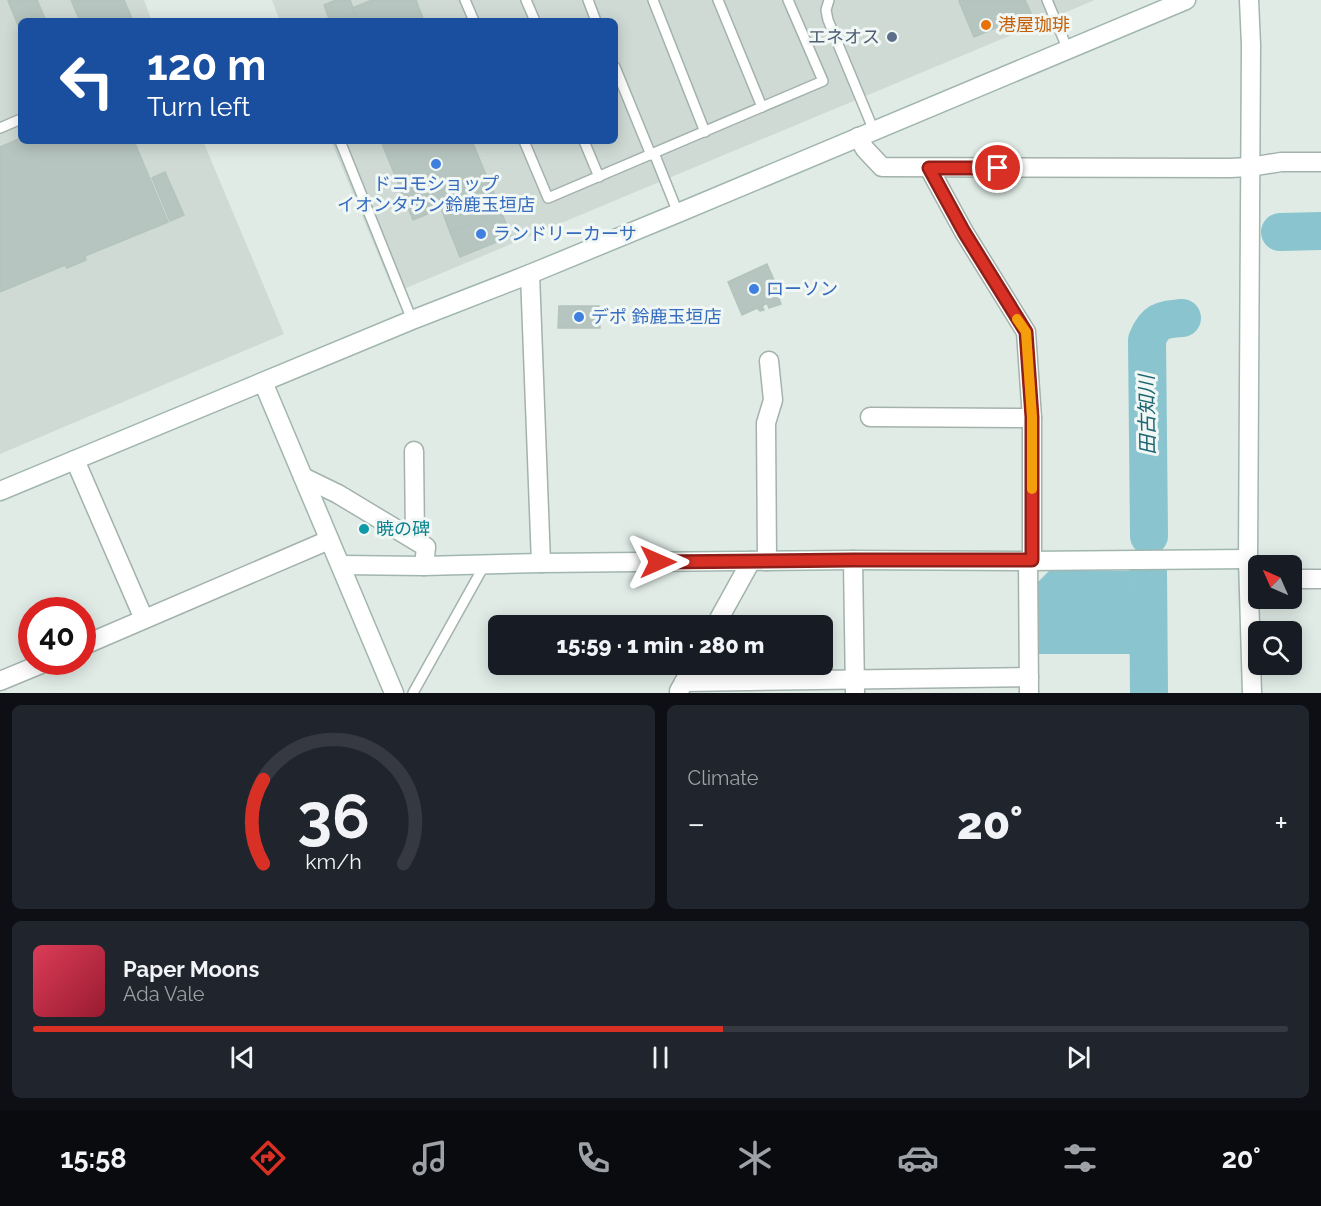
<!DOCTYPE html>
<meta charset="utf-8">
<style>
body{margin:0;font-family:Raleway,"Noto Sans JP",sans-serif;background:#20242c;color:#f1f3f6;height:100vh;display:flex;flex-direction:column;font-size:22px;white-space:nowrap}
*{box-sizing:border-box;margin:0}
p{font-size:20px;color:#9ea1a6}
.icon{flex:none;width:33px;height:33px;fill:none;stroke:currentColor;stroke-width:2;stroke-linecap:round;stroke-linejoin:round}
.map{position:relative;height:693px;overflow:hidden}
.details{display:flex;flex-direction:column;gap:12px;padding:12px;background:#0d0f14;flex:1}
.details>*{flex:none}
.hud{position:absolute;left:18px;top:18px;width:600px;height:126px;border-radius:9px;box-shadow:0 3px 15px #0003;background:#1a4fa0;color:#fff;overflow:hidden}
.needle{width:39px;rotate:315deg}
.buttons{position:absolute;left:1248px;top:555px;display:grid;gap:12px}
.buttons a{display:grid;place-items:center;width:54px;height:54px;border-radius:9px;background:#171b24;box-shadow:0 3px 15px #0003;font-size:30px}
.speed{position:absolute;left:18px;top:597px;display:flex;gap:12px;font-size:30px;font-weight:700;text-align:center}
.speed>*{display:grid;place-content:center;width:78px;height:78px;border-radius:50%;background:#171b24;box-shadow:0 3px 15px #0003;line-height:1}
.speed .limit{border:9px solid #d22;background:#fff;color:#111}
.pin{position:absolute;display:grid;place-items:center;width:51px;height:51px;color:#fff;margin:-26px;border:3px solid #fff;border-radius:50%;box-shadow:0 2px 6px #0007}
.me{position:absolute;width:66px;margin:-33px;rotate:90deg;stroke-linejoin:round;filter:drop-shadow(0 0 4px #0008)}
.turn{display:flex;align-items:center;gap:21px;height:126px;padding:0 30px;font-size:27px}
.turn .icon{width:78px;height:78px;stroke-width:2.5}
.turn b{display:block;font-size:42px;line-height:51px}
.big{font-size:45px;font-weight:800;line-height:1.1}
.details .tile{flex:1;display:flex;flex-direction:column;justify-content:center;gap:9px;min-width:0;padding:0 21px;border-radius:9px;background:#20242c}
.details .dial{align-items:center;gap:0}
.dial svg{height:156px;overflow:visible;fill:none;stroke:#363941;stroke-width:7;stroke-linecap:round;text-anchor:middle}
.dial text{fill:#f1f3f6;stroke:none}
.song{display:flex;align-items:center;gap:18px}
.cover{width:72px;height:72px;border-radius:9px;background:linear-gradient(135deg,hsl(350 70% 55%),hsl(350 70% 35%))}
.played{height:6px;border-radius:3px;background:linear-gradient(90deg,#d93025 55%,#363941 55%)}
.keys{display:flex;justify-content:space-around;direction:ltr}
.heat{display:flex;justify-content:space-between;align-items:center;font-size:33px;direction:ltr}
.details .tiles{flex:1;display:grid;gap:12px;grid-template-columns:1fr 1fr}
.tile:last-child{grid-column:span 2}
.trip{position:absolute;left:488px;top:615px;width:345px;height:60px;border-radius:9px;background:#171b24;box-shadow:0 3px 15px #0003;font-weight:800;line-height:60px;text-align:center}
.dock{display:flex;height:96px;justify-content:space-around;align-items:center;background:#090b0e;color:#9ea1a6}
.dock .icon{width:42px;height:42px}
.dock .on{color:#d93025}
.dock b{font-size:27px;color:#f1f3f6}
.map>svg:first-child{display:block}
.built{fill:#cfdad5}
.water{fill:#8ac4ce}
.lines{fill:none;stroke-linecap:round;stroke-linejoin:round}
.river{stroke:#8ac4ce;stroke-width:38}
.building{fill:#b6c5bf;stroke:#b3c4bd;stroke-width:1.5}
.lane-casing{stroke:#a3b2ad;stroke-width:12}
.street-casing{stroke:#a3b2ad;stroke-width:21}
.secondary-casing{stroke:#a0b6ae;stroke-width:21}
.lane{stroke:#fff;stroke-width:9}
.street{stroke:#fff;stroke-width:18}
.secondary{stroke:#fff;stroke-width:18}
.route-casing{stroke:#8d1f18;stroke-width:15}
.route{stroke:#d93025;stroke-width:10}
.slow{stroke:#f59e0b;stroke-width:10}
.food-dot{fill:#e8710a;stroke:#f1f7f4;stroke-width:2}
.service-dot{fill:#5c6f8a;stroke:#f1f7f4;stroke-width:2}
.shop-dot{fill:#3f7fe0;stroke:#f1f7f4;stroke-width:2}
.culture-dot{fill:#0f9aa8;stroke:#f1f7f4;stroke-width:2}
.labels{text-anchor:middle;stroke-width:6;stroke-linejoin:round;paint-order:stroke}
.food-label{font-size:18px;fill:#c56008;stroke:#f1f7f4;text-anchor:start}
.service-label{font-size:18px;fill:#4e5e75;stroke:#f1f7f4;text-anchor:end}
.shop-label{font-size:18px;fill:#366cbe;stroke:#f1f7f4;text-anchor:start}
.culture-label{font-size:18px;fill:#0d838f;stroke:#f1f7f4;text-anchor:start}
.water-label{font-size:20px;font-style:italic;fill:#1e6673;stroke:#f1f7f4}
</style>
<div class="map">
<svg width="1321" height="693" viewBox="0 0 1321 693">
<rect width="100%" height="100%" fill="#e0ebe6"/>
<g class="built">
<path d="M0 0H144L152 21H21V141H203L284 334 0 454Z"/>
<path d="M272 0H1095L394 293 331 141H615V21H280Z"/>
</g>
<path class="water" d="M1050 570 1129 571 1132 654H1038L1036 584Z"/>
<g class="lines">
<g class="river">
<path d="M1280 232 1321 231"/>
<path d="M1149 536 1147 340C1155 320 1162 320 1182 318"/>
<path d="M1148 572 1149 693"/>
</g>
</g>
<g class="building">
<path d="M11 0H37L46 21H21V32L8 1Z"/>
<path d="M71 0H124L133 21H80Z"/>
<path d="M336 0H350L358 21H330L324 5Z"/>
<path d="M372 0H416L424 21H358L352 8Z"/>
<path d="M961 0H1025L1031 13 974 37 959 1Z"/>
<path d="M21 138V141H134L168 222 85 256 86 260 67 268 65 265 0 292V147Z"/>
<path d="M381 141H472L491 187 413 220Z"/>
<path d="M165 172 184 215 170 221 152 178Z"/>
<path d="M491 187 498 202 480 210 484 218 450 232 441 208Z"/>
<path d="M498 202 501 211 484 218 480 210Z"/>
<path d="M501 211 511 236 460 257 450 232Z"/>
<path d="M767 264 781 296 779 299 781 304 769 308 767 303 762 306 764 310 760 311 757 308 742 315 728 282Z"/>
<path d="M559 306H599L600 328H558Z"/>
</g>
<g class="lines">
<defs>
<g id="lane">
<path d="M465 0 474 21"/>
<path d="M526 0 535 21"/>
<path d="M588 0 596 21"/>
<path d="M653 0 705 132"/>
<path d="M718 0 762 107"/>
<path d="M829 0 826 10 828 20 874 131"/>
<path d="M1047 0 1068 50"/>
<path d="M615 67 651 155"/>
<path d="M0 128 21 119"/>
<path d="M340 141 412 320"/>
<path d="M524 141 548 198 823 81 788 0"/>
<path d="M584 141 599 177"/>
<path d="M654 153 678 213"/>
<path d="M413 693 485 564"/>
</g>
<g id="street">
<path d="M858 137 865 149 882 167 1230 168 1250 167 1281 162H1321"/>
<path d="M929 168 964 232 1026 332 1032 418V560"/>
<path d="M530 274 541 563"/>
<path d="M870 417 1032 418"/>
<path d="M414 451 415 540"/>
<path d="M75 460 144 619"/>
<path d="M303 477 338 494 426 547 424 566"/>
<path d="M853 560 855 693"/>
<path d="M767 561 766 423 773 400 769 361"/>
<path d="M1028 561 1029 693"/>
<path d="M1292 579H1321"/>
<path d="M715 626 751 561"/>
<path d="M82 646 329 540"/>
<path d="M0 681 46 662"/>
<path d="M684 682 1029 677"/>
<path d="M679 691 694 664"/>
</g>
<g id="secondary">
<path d="M1249 0 1251 45 1248 559 1252 693"/>
<path d="M263 382 394 693"/>
<path d="M0 491 412 320 530 274 678 213 1186 0"/>
<path d="M341 565 424 566 541 563 853 560 1028 561 1248 559"/>
</g>
</defs>
<use href="#lane" class="lane-casing"/>
<use href="#street" class="street-casing"/>
<use href="#secondary" class="secondary-casing"/>
<use href="#lane" class="lane"/>
<use href="#street" class="street"/>
<use href="#secondary" class="secondary"/>
</g>
<g class="lines">
<defs>
<path id="route" d="M658 562 853 560H1032V417L1026 332 964 232 929 168H998"/>
</defs>
<use href="#route" class="route-casing"/>
<use href="#route" class="route"/>
<path class="slow" d="M1017 319 1026 332 1032 417V489"/>
</g>
<circle class="food-dot" cx="986" cy="25" r="6"/>
<circle class="service-dot" cx="892" cy="37" r="6"/>
<g class="shop-dot">
<circle cx="436" cy="164" r="6"/>
<circle cx="481" cy="234" r="6"/>
<circle cx="754" cy="289" r="6"/>
<circle cx="579" cy="317" r="6"/>
</g>
<circle class="culture-dot" cx="364" cy="529" r="6"/>
<g class="labels">
<g class="food-label">
<text x="998" y="31">港屋珈琲</text>
</g>
<g class="service-label">
<text x="880" y="43">エネオス</text>
</g>
<g class="shop-label">
<text x="436" y="190" text-anchor="middle">ドコモショップ<tspan x="436" dy="21">イオンタウン鈴鹿玉垣店</tspan></text>
<text x="493" y="240">ランドリーカーサ</text>
<text x="766" y="295">ローソン</text>
<text x="591" y="323">デポ 鈴鹿玉垣店</text>
</g>
<g class="culture-label">
<text x="376" y="535">暁の碑</text>
</g>
<g class="water-label">
<text transform="translate(1147 415) rotate(-91)" y="7">田古知川</text>
</g>
</g>
</svg>
<div class="buttons">
<a><svg class="needle" viewBox="-14 -14 28 28"><path d="M0-13l5 13h-10z" fill="#e53935"/><path d="M0 13l5-13h-10z" fill="#9ea1a6"/></svg></a>
<a><svg class="icon" aria-label="search" viewBox="0 0 24 24"><circle cx="10" cy="10" r="6"/><path d="M15 15l6 6"/></svg></a>
</div>
<div class="speed"><div class="limit">40</div></div>
<div class="pin" style="left:998px;top:168px;background:#d93025"><svg class="icon" aria-label="arrive" viewBox="0 0 24 24"><path d="M6 21V4h12l-3 4 3 4H6"/></svg></div>
<svg class="me" style="left:658px;top:562px" viewBox="-20 -20 40 40"><path d="M0-17L14 15 0 8-14 15z" fill="#d93025" stroke="#fff" stroke-width="4"/></svg>
<div class="trip">15:59 · 1 min · 280 m</div>
<div class="hud">
<div class="turn"><svg class="icon" aria-label="left" viewBox="0 0 24 24"><path d="M17 20v-9H6M10 6l-5 5 5 5"/></svg><div><b>120 m</b>Turn left</div></div>
</div>
</div>
<section class="details">
<div class="tiles">
<div class="tile dial"><svg viewBox="0 0 100 80">
<path d="M14 69A42 42 0 1 1 86 69"/>
<path d="M14 69A42 42 0 0 1 14 26" stroke="#d93025"/>
<text x="50" y="56" font-size="32" font-weight="700">36</text>
<text x="50" y="72" font-size="11">km/h</text>
</svg></div>
<div class="tile"><p>Climate</p>
<div class="heat"><a>−</a><b class="big">20°</b><a>+</a></div>
</div>
<div class="tile">
<div class="song"><i class="cover"></i><div><b>Paper Moons</b><p>Ada Vale</p></div></div>
<div class="played"></div>
<div class="keys"><svg class="icon" aria-label="previous" viewBox="0 0 24 24"><path d="M18 5L8 12l10 7zM5 5v14"/></svg><svg class="icon" aria-label="pause" viewBox="0 0 24 24"><path d="M8 5v14M16 5v14"/></svg><svg class="icon" aria-label="next" viewBox="0 0 24 24"><path d="M6 5l10 7-10 7zM19 5v14"/></svg></div>
</div>
</div>
</section>
<nav class="dock">
<b>15:58</b>
<svg class="icon on" aria-label="directions" viewBox="0 0 24 24"><path d="M12 3l9 9-9 9-9-9zM9 14v-3h6M13 9l2 2-2 2"/></svg>
<svg class="icon" aria-label="music" viewBox="0 0 24 24"><path d="M9 18V5l10-2v13"/><circle cx="6" cy="18" r="3"/><circle cx="16" cy="16" r="3"/></svg>
<svg class="icon" aria-label="phone" viewBox="0 0 24 24"><path d="M5 4h4l2 5-3 2q2 4 5 5l2-3 5 2v4C11 20 4 13 5 4z"/></svg>
<svg class="icon" aria-label="climate" viewBox="0 0 24 24"><path d="M12 3v18M4 7l16 10M4 17L20 7"/></svg>
<svg class="icon" aria-label="car" viewBox="0 0 24 24"><path d="M5 17H2v-5l4-1 3-4h7l3 4 3 1v5h-3M9 17h6M6 11h13"/><circle cx="7" cy="17" r="2"/><circle cx="17" cy="17" r="2"/></svg>
<svg class="icon" aria-label="filters" viewBox="0 0 24 24"><path d="M4 7h16M4 17h16"/><circle cx="9" cy="7" r="2"/><circle cx="15" cy="17" r="2"/></svg>
<b>20°</b>
</nav>
